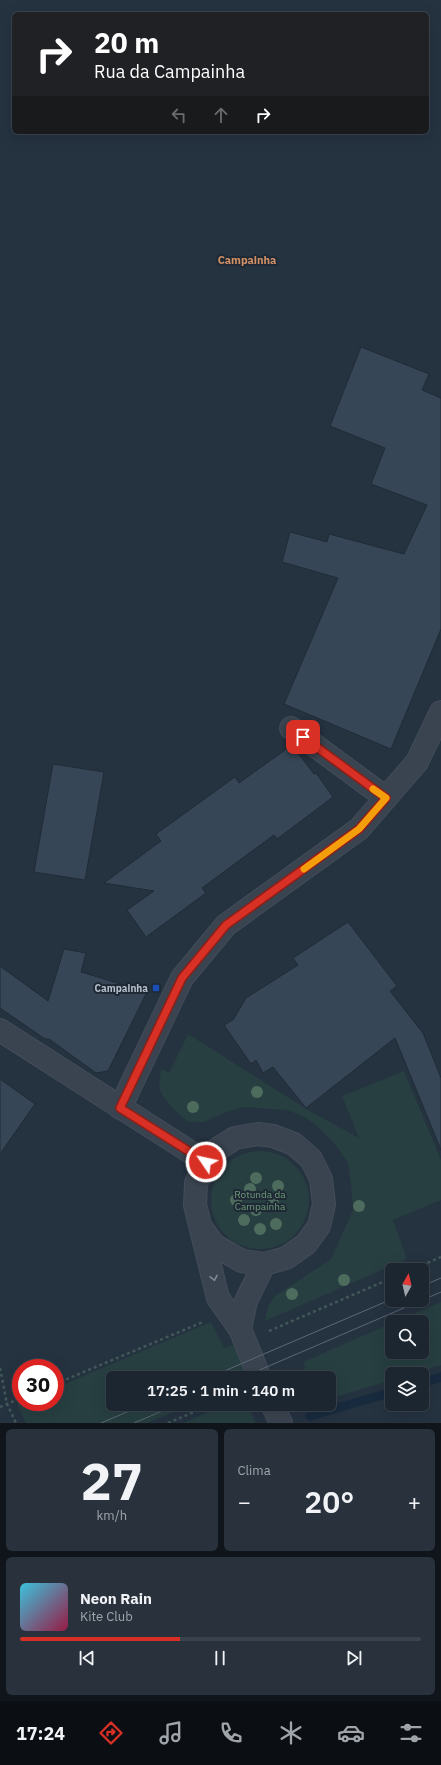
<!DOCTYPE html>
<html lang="pt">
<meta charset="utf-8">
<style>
body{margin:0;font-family:"IBM Plex Sans",sans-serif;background:#29323c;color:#f1f3f6;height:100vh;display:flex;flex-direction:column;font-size:15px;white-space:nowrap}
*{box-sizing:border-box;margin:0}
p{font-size:13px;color:#a0a5ab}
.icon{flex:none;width:22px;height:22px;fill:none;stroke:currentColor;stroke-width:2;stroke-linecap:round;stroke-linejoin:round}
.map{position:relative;height:1423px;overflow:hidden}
.details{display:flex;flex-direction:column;gap:6px;padding:6px;background:#0f151a;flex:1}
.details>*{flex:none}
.banner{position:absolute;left:12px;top:12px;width:417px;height:122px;border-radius:6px;box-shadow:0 4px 16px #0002,0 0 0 1px #3a434c;background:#202124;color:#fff;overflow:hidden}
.needle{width:26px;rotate:8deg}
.buttons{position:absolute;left:385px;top:1263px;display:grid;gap:8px}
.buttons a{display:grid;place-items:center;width:44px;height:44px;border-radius:6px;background:#1c2630;box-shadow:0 4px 16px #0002,0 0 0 1px #3a434c;font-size:20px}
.speed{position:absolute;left:12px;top:1359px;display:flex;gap:8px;font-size:20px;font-weight:700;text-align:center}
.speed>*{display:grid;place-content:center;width:52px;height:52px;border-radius:50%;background:#1c2630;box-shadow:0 4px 16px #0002,0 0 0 1px #3a434c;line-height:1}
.speed .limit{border:6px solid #d22;background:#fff;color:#111}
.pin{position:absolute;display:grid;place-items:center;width:34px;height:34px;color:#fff;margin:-17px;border-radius:8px;box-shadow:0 2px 6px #0006}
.me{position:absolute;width:44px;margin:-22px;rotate:304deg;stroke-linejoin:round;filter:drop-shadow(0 0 3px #0008)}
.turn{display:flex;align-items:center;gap:14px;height:84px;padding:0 16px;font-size:18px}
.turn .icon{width:52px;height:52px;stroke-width:2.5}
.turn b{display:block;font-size:28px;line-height:34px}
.lanes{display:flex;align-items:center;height:38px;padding:0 16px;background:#0003;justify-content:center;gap:20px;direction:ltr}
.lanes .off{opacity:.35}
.big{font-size:30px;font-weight:600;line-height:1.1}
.details .widget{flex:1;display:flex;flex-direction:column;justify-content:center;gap:6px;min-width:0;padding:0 14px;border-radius:6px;background:#29323c}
.details .dial{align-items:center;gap:0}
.dial b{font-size:52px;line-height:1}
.song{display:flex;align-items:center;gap:12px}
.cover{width:48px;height:48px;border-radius:6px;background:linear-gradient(135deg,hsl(190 70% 55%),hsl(340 70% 35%))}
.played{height:4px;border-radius:2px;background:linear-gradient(90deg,#d93025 40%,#3a434c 40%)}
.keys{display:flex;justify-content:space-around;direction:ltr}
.heat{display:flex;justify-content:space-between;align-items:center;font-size:22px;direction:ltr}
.details .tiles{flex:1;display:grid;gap:6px;grid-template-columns:1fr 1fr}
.widget:last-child{grid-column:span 2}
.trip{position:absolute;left:106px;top:1371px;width:230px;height:40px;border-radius:6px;background:#1c2630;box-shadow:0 4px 16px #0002,0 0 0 1px #3a434c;font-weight:600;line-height:40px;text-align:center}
.tab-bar{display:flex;height:64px;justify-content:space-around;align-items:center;background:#0b0f13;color:#a0a5ab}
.tab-bar .icon{width:28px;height:28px}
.tab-bar .active{color:#d93025}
.tab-bar b{font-size:18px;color:#f1f3f6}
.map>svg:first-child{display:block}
.green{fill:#273f41}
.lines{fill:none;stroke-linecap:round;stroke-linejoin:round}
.stream{stroke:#182a3e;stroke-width:9}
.building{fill:#374656;stroke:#202b37}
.minor-casing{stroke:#434d59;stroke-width:24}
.path{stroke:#415859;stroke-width:2.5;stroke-dasharray:3 3;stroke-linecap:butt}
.minor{stroke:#3a4450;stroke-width:22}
.tram{stroke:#5c6877;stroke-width:1}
.tree{fill:#4d6c5e}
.oneway{stroke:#7e8893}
.route-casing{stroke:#8d1f18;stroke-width:10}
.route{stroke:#d93025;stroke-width:7}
.slow{stroke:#f59e0b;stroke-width:7}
.transit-dot{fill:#1a4fb4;stroke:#1e2935;stroke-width:1.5}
.labels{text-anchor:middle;stroke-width:4;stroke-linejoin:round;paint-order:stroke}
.poi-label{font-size:10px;font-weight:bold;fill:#b6bfca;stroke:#1e2935;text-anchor:end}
.park-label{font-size:10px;fill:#6d9b76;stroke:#1e2935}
.neighbourhood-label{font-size:11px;font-weight:bold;fill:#d59166;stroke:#1e2935}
</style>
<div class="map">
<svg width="441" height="1423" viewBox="0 0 441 1423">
<rect width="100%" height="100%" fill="#253240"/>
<g class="green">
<path d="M188 1034 308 1110 359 1138 342 1096 404 1071 441 1160V1200L393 1220 407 1259 265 1321 268 1306 275 1296 331 1259 353 1210 351 1184 348 1163 335 1144 317 1126 304 1117 288 1110 243 1107 226 1112 204 1122H189L176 1112 164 1098 159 1088 161 1069 169 1073Z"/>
<circle cx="260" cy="1200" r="49"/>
<path d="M441 1302V1365L410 1374H392V1380L329 1399V1378H294L293 1375 306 1368 303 1362 392 1323V1352H422V1322H395Z"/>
<path d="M211 1322 224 1348 234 1344 250 1378H113V1404H192L148 1423H26L17 1405 23 1402H55V1388Z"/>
<path d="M227 1404H247L256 1423H183Z"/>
</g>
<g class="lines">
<g class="stream">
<path d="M422 1383 441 1377"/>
<path d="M310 1416 392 1392"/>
</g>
</g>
<g class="building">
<path d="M361 347 429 374 422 390 441 398V629L391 749 284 704 338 578 282 562 290 532 327 542 329 534 404 554 427 505 371 484 385 448 330 426Z"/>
<path d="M292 745 314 774 316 773 333 797 277 839 274 835 202 888 206 893 146 937 127 910 154 891 104 883 161 841 156 834 235 777 239 783Z"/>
<path d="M53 764 104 772 85 880 34 872Z"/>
<path d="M348 922 397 986 390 991 423 1033 441 1078V1150L395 1038 306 1108 273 1067 263 1073 256 1060 251 1064 224 1025 233 1020 246 998 298 965 293 958Z"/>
<path d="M64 949 86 953 81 972 147 992 108 1071 96 1073 49 1039H45L0 1008V966L48 1001Z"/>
<path d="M0 1079 35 1104 0 1154Z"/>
</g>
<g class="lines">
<defs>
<g id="minor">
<path d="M291 728 386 798"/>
<path d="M0 1030 206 1162"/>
<path d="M120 1108 182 978 226 925 359 829 417 762 441 712"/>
<path d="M201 1227 214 1245 242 1261 264 1264 286 1258 306 1244 319 1226 324 1204 321 1179 311 1159 294 1144 273 1136 258 1134 235 1138 216 1150 206 1162 196 1183 195 1205 218 1298 240 1329 260 1378"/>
<path d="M240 1329 246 1301 264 1264"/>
<path d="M272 1404 281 1423"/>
</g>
</defs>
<use href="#minor" class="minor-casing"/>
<g class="path">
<path d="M411 1270 441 1257"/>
<path d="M269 1331 392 1278"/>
<path d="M0 1368 7 1404 16 1423"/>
<path d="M55 1384 203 1322"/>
<path d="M0 1407 21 1398"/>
<path d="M168 1423 213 1404"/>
</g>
<use href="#minor" class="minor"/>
<g class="tram">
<path d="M422 1286 441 1278"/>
<path d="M208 1378 392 1299"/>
<path d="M241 1378 441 1292"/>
<path d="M101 1423 146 1404"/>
<path d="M134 1423 179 1404"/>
</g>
</g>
<g class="tree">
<circle cx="257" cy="1092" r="6"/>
<circle cx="193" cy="1107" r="6"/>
<circle cx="256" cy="1178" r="6"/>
<circle cx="278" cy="1186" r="6"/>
<circle cx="250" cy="1189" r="6"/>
<circle cx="236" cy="1200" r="6"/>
<circle cx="273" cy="1203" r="6"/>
<circle cx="359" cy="1206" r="6"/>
<circle cx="256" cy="1210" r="6"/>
<circle cx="244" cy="1220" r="6"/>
<circle cx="276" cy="1224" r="6"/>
<circle cx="260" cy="1229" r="6"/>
<circle cx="344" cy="1280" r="6"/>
<circle cx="292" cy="1294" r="6"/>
</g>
<defs><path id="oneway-chevron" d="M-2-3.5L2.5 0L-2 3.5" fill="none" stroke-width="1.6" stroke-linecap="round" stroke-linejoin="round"/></defs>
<use class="oneway" href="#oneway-chevron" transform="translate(214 1278) rotate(78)"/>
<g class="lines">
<defs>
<path id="route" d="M206 1162 120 1108 182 978 226 925 359 829 386 798 303 737"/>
</defs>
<use href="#route" class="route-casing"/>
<use href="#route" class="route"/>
<path class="slow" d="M304 869 359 829 386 798 373 789"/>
</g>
<rect class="transit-dot" x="152" y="984" width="8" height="8" rx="2"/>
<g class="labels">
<g class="poi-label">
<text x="148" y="992">Campainha</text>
</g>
<g class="park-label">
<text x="260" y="1198">Rotunda da<tspan x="260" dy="12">Campaínha</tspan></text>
</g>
<g class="neighbourhood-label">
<text x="247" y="264">Campainha</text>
</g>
</g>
</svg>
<div class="buttons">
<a><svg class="needle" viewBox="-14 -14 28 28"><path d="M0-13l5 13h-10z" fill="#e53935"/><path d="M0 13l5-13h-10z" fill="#a0a5ab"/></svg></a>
<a><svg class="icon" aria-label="search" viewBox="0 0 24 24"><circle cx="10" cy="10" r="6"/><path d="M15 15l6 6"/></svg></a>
<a><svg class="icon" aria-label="layers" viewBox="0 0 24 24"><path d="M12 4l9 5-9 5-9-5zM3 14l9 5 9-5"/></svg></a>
</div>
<div class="speed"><div class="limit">30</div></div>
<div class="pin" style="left:303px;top:737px;background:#d93025"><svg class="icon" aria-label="arrive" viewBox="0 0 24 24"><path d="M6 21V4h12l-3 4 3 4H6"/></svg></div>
<svg class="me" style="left:206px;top:1162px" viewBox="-20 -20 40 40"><circle r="17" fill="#d93025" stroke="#fff" stroke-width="3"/><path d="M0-11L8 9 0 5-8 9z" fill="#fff"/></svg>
<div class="trip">17:25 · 1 min · 140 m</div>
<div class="banner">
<div class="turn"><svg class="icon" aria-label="right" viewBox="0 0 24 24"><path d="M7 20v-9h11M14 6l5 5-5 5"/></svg><div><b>20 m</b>Rua da Campainha</div></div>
<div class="lanes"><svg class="icon off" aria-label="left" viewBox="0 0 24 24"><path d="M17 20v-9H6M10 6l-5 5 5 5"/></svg><svg class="icon off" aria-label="ahead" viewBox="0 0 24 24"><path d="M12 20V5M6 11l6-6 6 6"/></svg><svg class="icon" aria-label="right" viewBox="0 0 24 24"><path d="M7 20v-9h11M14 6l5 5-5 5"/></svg></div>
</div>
</div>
<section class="details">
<div class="tiles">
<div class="widget dial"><b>27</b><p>km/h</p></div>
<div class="widget"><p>Clima</p>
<div class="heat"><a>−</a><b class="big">20°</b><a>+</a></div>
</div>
<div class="widget">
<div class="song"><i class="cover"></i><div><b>Neon Rain</b><p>Kite Club</p></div></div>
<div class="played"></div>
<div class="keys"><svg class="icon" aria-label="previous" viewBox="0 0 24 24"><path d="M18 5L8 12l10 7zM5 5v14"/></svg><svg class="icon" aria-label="pause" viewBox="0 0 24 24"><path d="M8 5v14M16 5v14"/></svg><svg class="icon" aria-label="next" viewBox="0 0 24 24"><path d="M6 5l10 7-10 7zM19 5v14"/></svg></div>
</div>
</div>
</section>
<nav class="tab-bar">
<b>17:24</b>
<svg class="icon active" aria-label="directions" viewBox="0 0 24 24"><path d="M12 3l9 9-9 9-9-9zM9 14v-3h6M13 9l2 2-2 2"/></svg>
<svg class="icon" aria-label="music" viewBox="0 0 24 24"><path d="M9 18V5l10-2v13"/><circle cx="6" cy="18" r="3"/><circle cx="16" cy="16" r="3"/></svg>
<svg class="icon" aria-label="phone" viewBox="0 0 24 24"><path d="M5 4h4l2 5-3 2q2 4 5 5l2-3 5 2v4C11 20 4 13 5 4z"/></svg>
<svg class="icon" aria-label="climate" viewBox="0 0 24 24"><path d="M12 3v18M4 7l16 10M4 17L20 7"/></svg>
<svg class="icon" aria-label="car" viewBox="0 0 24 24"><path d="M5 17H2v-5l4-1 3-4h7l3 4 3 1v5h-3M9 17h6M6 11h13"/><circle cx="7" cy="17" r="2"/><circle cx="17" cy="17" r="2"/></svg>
<svg class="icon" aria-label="filters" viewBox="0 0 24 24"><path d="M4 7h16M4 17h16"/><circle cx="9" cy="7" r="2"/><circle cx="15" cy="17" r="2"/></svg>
</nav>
